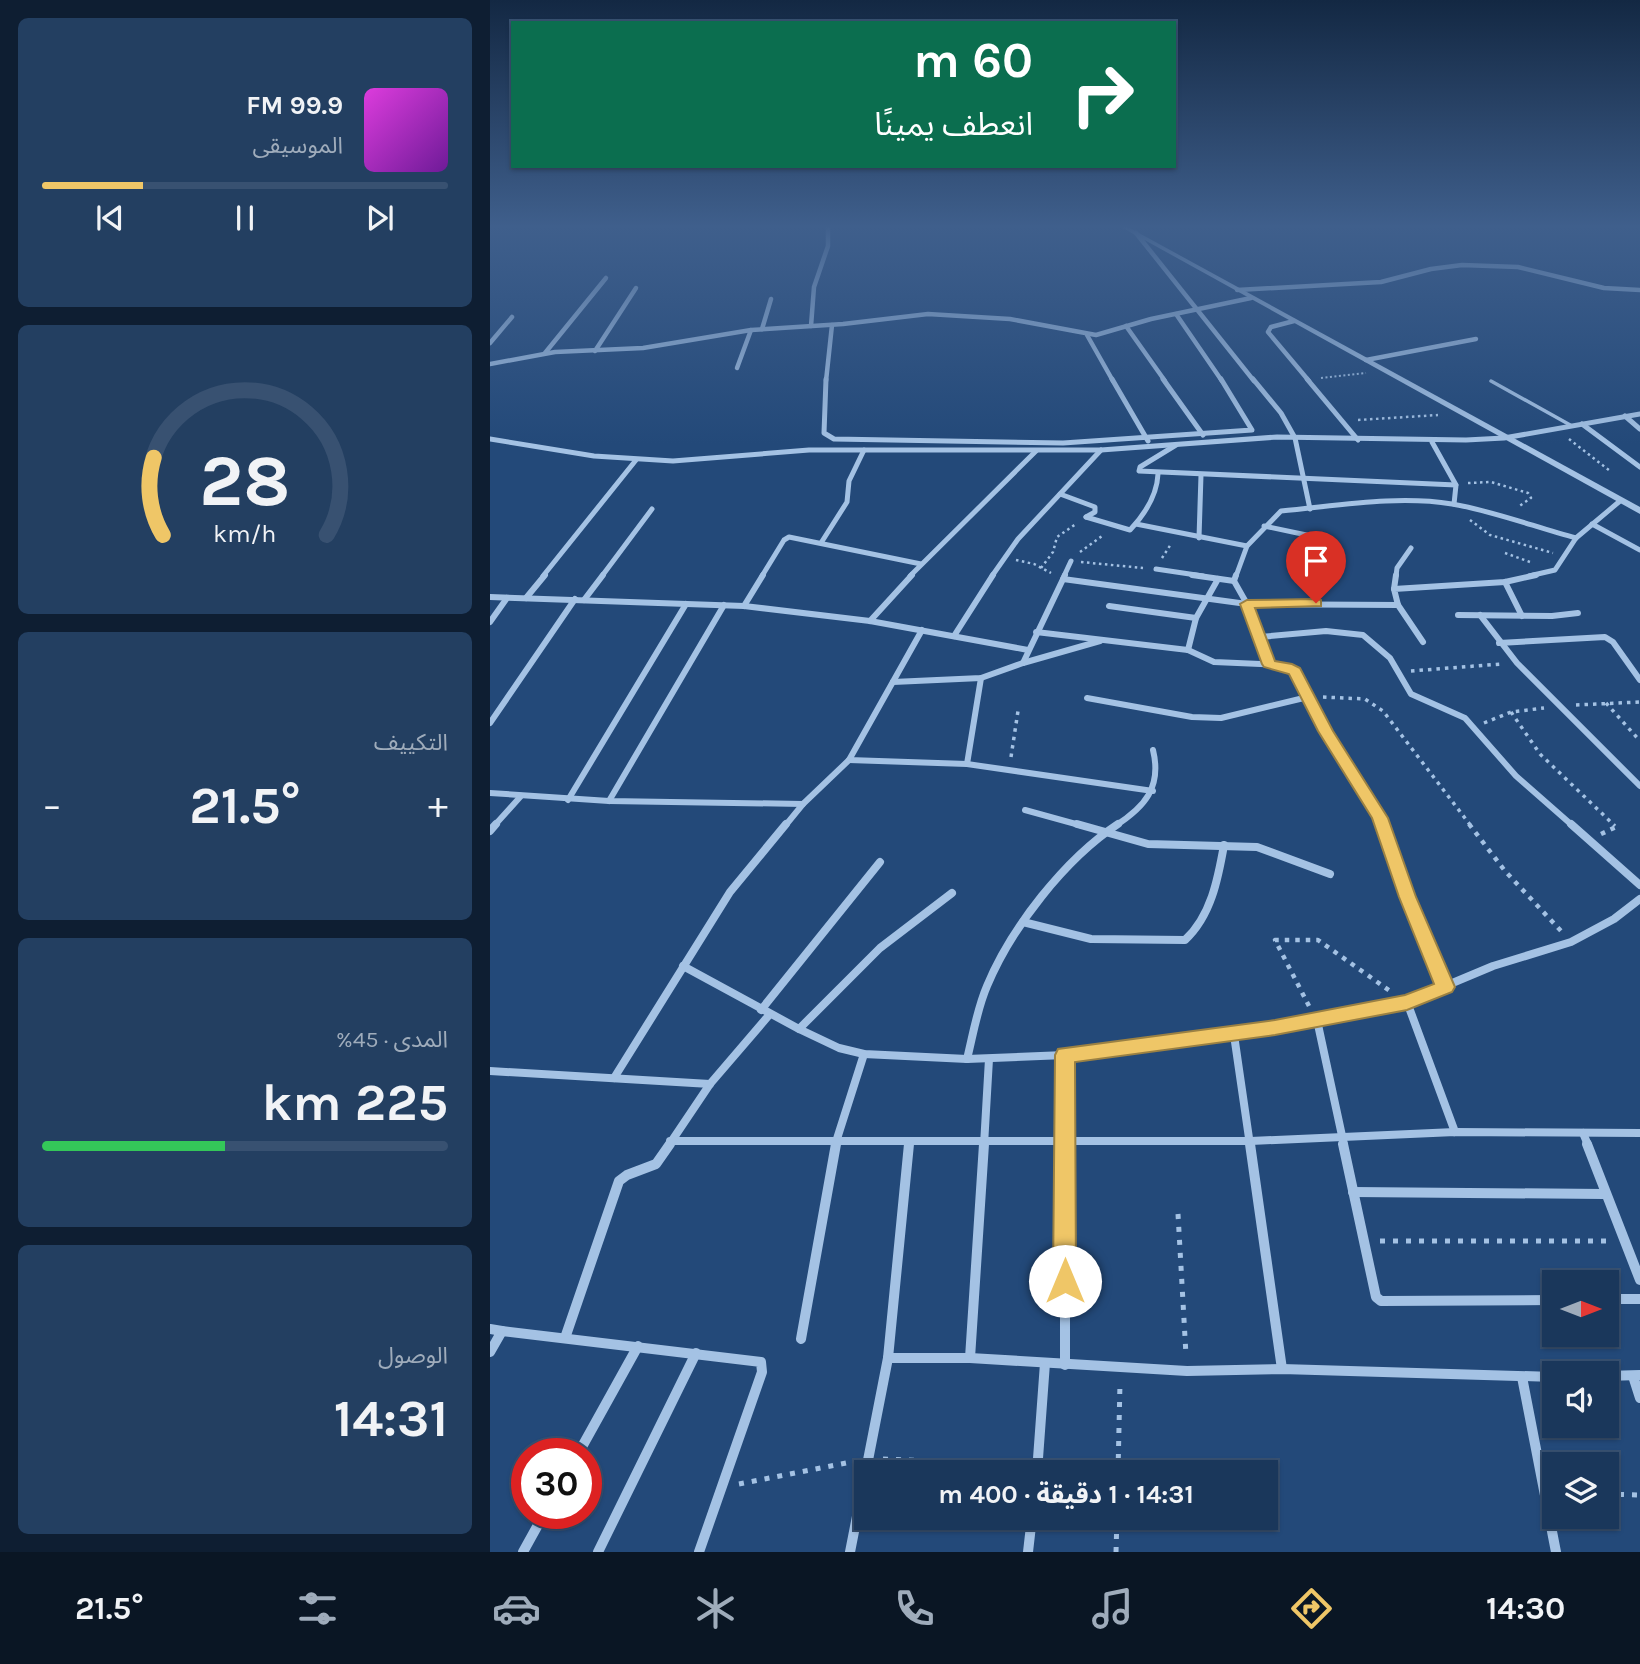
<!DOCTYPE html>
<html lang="ar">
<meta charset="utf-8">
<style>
body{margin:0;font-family:Karla,"Noto Sans Arabic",sans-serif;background:#233f61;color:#f1f3f6;direction:rtl;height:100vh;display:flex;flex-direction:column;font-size:26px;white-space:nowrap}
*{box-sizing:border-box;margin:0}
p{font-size:23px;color:#9facbb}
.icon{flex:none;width:38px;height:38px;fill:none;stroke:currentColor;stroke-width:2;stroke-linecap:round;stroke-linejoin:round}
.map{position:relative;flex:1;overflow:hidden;direction:ltr}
.side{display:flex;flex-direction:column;gap:18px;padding:18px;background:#0e1e32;width:490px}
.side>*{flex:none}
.guide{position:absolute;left:21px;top:21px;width:665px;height:147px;border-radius:0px;box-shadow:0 2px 5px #0004,0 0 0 2px #385171;direction:rtl;background:#0b6e4f;color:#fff;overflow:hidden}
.needle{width:46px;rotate:90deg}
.tools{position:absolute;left:1052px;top:1270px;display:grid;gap:14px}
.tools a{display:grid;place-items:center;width:77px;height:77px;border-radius:0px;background:#1a375b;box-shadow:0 2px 5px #0004,0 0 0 2px #385171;font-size:35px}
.speed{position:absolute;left:21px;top:1438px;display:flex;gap:14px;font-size:35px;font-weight:700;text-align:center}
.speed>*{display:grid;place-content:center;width:91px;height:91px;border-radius:50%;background:#1a375b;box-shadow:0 2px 5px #0004,0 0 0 2px #385171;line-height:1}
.speed .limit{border:10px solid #d22;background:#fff;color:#111}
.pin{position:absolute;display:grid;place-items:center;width:60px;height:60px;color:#fff;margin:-72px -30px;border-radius:50% 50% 50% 0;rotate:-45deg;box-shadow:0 0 7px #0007}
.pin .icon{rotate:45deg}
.me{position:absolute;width:77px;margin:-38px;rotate:0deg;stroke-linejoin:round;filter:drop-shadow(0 0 5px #0008)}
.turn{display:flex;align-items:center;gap:24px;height:147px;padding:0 28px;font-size:32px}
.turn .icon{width:91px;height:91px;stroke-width:2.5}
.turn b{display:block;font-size:49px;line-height:60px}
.big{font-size:52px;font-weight:700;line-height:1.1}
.side .tile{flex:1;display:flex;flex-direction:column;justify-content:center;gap:10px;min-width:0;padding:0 24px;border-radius:10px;background:#233f61}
.side .dial{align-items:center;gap:0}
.dial svg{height:182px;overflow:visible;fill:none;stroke:#385171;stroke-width:7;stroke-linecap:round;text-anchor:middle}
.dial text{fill:#f1f3f6;stroke:none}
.song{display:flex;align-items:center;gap:21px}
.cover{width:84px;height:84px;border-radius:10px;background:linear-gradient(135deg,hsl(300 70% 55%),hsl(280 70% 35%))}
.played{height:7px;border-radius:4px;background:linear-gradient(90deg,#efc667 25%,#385171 25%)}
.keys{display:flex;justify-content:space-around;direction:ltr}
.heat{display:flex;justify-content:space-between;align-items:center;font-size:38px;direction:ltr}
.charge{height:10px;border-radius:5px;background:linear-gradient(90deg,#34c759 45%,#385171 0)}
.trip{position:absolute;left:364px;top:1460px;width:424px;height:70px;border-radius:0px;background:#1a375b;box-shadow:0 2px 5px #0004,0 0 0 2px #385171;font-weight:700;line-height:70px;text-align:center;direction:rtl}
.tabs{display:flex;height:112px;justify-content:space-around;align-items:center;background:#0a1624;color:#9facbb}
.tabs .icon{width:49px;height:49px}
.tabs .selected{color:#efc667}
.tabs b{font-size:32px;color:#f1f3f6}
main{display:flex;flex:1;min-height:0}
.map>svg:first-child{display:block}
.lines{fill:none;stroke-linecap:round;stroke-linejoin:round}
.path-far4{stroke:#a4c2e4;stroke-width:2;stroke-dasharray:2 2.5;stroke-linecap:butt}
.path-far3{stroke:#a4c2e4;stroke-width:2.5;stroke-dasharray:2.5 3.5;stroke-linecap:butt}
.path-far2{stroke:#a4c2e4;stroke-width:3.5;stroke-dasharray:3.5 5;stroke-linecap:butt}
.path-far1{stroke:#a4c2e4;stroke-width:4.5;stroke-dasharray:4.5 6;stroke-linecap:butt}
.path{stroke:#a4c2e4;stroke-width:5;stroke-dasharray:5 8;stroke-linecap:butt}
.service{stroke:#a4c2e4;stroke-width:3.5}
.minor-far4{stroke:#a4c2e4;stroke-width:4.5}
.minor-far3{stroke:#a4c2e4;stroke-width:5}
.minor-far2{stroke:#a4c2e4;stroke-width:6}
.minor-far1{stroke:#a4c2e4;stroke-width:8}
.minor{stroke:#a4c2e4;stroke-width:10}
.tertiary{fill:#a4c2e4;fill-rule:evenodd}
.route{fill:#efc667;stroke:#9b8143;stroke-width:2}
</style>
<main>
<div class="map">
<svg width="1150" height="1552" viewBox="0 0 1150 1552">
<rect width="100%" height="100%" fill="#234979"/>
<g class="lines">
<path class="path-far4" d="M831 378 876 373"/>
<g class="path-far3">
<path d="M868 420 948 415"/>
<path d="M1079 439 1120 471"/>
<path d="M978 483 1001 482 1038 493 1041 498 1028 507"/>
<path d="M980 520 1000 535 1063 553"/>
<path d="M590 552 612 536"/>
<path d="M1015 553 1040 562"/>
<path d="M672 558 681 544"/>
<path d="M526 560 544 564 561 573"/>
<path d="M591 562 653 568"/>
<path d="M551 568 563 552 567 537 586 524"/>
</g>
<g class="path-far2">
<path d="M921 671 1011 664"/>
<path d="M833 697 875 699 893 711 981 826"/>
<path d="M1116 703 1150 741"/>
<path d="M1086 705 1150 702"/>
<path d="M1021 712 1050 754 1125 826"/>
<path d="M994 723 1021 712 1054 708"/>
<path d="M521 757 528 711"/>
</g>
<g class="path-far1">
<path d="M979 824 1015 871 1072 932"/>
<path d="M1111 834 1126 827 1123 824"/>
<path d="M819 1006 785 940H828L900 991"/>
</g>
<g class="path">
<path d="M688 1214 696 1355"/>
<path d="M890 1241H1120"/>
<path d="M393 1459 532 1465"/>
<path d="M628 1472 630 1383"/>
<path d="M249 1484 361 1462"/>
<path d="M1116 1494 1150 1495"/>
<path d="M626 1552 627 1517"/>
</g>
<path class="service" d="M1001 381 1082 426"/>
<g class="minor-far4">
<path d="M646 233 764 381"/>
<path d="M747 290 891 282 941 269 972 265 1028 267 1114 288 1150 290"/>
<path d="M686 314 732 381"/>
<path d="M804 321 781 327 778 332 819 381"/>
<path d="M321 326 324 287 338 246V227"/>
<path d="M636 326 675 381"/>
<path d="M272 329 281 299"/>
<path d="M597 335 623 381"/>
<path d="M0 343 22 317"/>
<path d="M105 351 146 288"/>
<path d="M55 353 116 278"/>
<path d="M876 360 986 339"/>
<path d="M0 364 65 352 153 348 261 330 353 324 438 314 520 319 606 335 661 319 761 298"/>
<path d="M247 368 261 330"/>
<path d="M336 381 342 325"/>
</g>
<g class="minor-far3">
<path d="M336 379 334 433 344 439 573 443 762 430 731 379"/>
<path d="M622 379 658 441"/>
<path d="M673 379 713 435"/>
<path d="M763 379 791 413 805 438 820 509"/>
<path d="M817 379 868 440"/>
<path d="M1135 416 1150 429"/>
<path d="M1092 424 1150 467"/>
<path d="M0 439 104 456 183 461 319 450H611L787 437 976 440 1014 438 1150 414"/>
<path d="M942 442 966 485 964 504"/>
<path d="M686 445 650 467 649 471 966 485"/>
<path d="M570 494 605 507V512L596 517"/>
<path d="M596 517 640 530C655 514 667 496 668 474"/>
<path d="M646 524 757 546"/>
<path d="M1102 524 1150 550"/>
<path d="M774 526 826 537"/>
<path d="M709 538 711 475"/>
<path d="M331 543 357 502 359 481 374 450"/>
<path d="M666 569 713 576"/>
<path d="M53 576 146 460"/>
<path d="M112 576 162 509"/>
<path d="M272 576 294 540 299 537 431 564"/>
<path d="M420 576 546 451"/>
<path d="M502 576 528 539 611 450"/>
<path d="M574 576 581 561"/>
<path d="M746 576 757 546 791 511C847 506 906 495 962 504 1003 511 1045 527 1086 538"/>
<path d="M906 576 907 568 921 548"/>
<path d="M1039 576 1065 570 1086 538 1130 501"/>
</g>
<g class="minor-far2">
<path d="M702 575 744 581"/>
<path d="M746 575 744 581 757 604 780 664"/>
<path d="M573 579 757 604 908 605"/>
<path d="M1015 582 1032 616"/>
<path d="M904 589 906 575"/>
<path d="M0 597 254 606 380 621 538 650"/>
<path d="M36 598 55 575"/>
<path d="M94 600 113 575"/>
<path d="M254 606 273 575"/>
<path d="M619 606 706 618"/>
<path d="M968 615 1062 616 1088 613"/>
<path d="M990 615 1027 663 1150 786"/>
<path d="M380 621 422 575"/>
<path d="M0 622 17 598"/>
<path d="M432 630 359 760 477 764 663 791"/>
<path d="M546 632 698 650 724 662 791 665 802 669 893 826"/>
<path d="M464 636 503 575"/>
<path d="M770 637 836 631 873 635 900 658 921 694 975 718 1026 776 1083 826"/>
<path d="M933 642 908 605 904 589 1015 582 1046 575"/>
<path d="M1009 643 1115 637 1123 642 1150 680"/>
<path d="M698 650 706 618 728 579"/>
<path d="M533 663 610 641"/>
<path d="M403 682 491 678 533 663 575 575"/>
<path d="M597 698 702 717 731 718 818 697"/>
<path d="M0 723 85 599"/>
<path d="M477 764 491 678"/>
<path d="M0 793 119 801 313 804 359 760"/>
<path d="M78 800 196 604"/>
<path d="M119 801 234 605"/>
<path d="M535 810 593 826"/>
<path d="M4 826 31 796"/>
<path d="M295 826 313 804"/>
<path d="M625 826C655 807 672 787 663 750"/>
</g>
<g class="minor-far1">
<path d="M587 824 658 844 767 847 840 874"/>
<path d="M892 824 917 897 955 987"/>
<path d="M1081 824 1150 885"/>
<path d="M0 831 6 824"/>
<path d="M533 922 601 939 695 940C721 916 728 879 734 845"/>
<path d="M193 966 309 1029 349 1048 374 1054 477 1059 575 1055 744 1035 917 1002 1003 966 1081 942 1124 919 1150 899"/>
<path d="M917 1002 965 1132"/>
<path d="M271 1010 390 862"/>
<path d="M827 1020 854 1145"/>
<path d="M309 1029 390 948 462 893"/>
<path d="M744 1035 760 1145"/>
<path d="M575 1055V1145"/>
<path d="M477 1059C483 1035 487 1009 497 986 521 928 575 859 628 824"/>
<path d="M0 1071 220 1084"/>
<path d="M124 1078 240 892 296 824"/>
<path d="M1093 1133 1098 1145"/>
<path d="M180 1141H761L965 1132 1150 1133"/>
<path d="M179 1145 220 1084 280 1014"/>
<path d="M345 1145 374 1054"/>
<path d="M419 1145V1141"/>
<path d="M494 1145 499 1059"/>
</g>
<g class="minor">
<path d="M575 1144V1365"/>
<path d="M760 1144 792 1369"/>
<path d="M853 1144 886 1297 891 1301 1064 1300"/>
<path d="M1097 1144 1150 1280"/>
<path d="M863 1192 1114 1194"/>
<path d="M1116 1299H1150"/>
<path d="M0 1329 12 1331 0 1352"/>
<path d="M12 1331 271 1362 272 1372 209 1552"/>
<path d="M75 1338 129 1181 137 1175 166 1164 180 1144"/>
<path d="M311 1339 346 1144"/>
<path d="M398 1358H480L697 1371 792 1369 1064 1377"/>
<path d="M480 1358 494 1144"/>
<path d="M1116 1376 1150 1375"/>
<path d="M1143 1376 1150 1398"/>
<path d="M1032 1377 1066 1552"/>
<path d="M88 1454 148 1346"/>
<path d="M547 1472 555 1363"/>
<path d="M33 1552 54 1514"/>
<path d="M108 1552 206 1353"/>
<path d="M360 1552 398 1358 419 1144"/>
<path d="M538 1552 542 1517"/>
</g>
<path class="tertiary" d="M631 227H638L1150 507V514Z"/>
</g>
<linearGradient id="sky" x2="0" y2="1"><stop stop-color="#132843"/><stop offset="0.51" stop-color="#3f5f8c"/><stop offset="1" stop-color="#3f5f8c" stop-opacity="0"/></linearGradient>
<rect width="1150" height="444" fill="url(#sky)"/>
<path class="route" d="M826 599 831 600V606L765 608 785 661 802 664 810 668 843 731 898 818 926 897 965 987 962 992 917 1010 785 1035 585 1062 586 1281 583 1289 575 1292 567 1289 563 1281 565 1055 568 1049 785 1020 915 995 944 984 909 897 882 818 828 731 799 674 774 667 772 664 750 604 757 600Z"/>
</svg>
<div class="tools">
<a><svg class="needle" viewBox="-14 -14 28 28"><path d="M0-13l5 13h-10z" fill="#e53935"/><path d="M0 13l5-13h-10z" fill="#9facbb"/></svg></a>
<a><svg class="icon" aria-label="sound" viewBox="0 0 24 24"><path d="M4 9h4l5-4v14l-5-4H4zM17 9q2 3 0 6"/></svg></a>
<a><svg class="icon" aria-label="layers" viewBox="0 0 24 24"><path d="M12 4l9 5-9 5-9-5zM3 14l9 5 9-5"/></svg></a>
</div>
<div class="speed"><div class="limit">30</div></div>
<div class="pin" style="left:826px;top:603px;background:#d93025"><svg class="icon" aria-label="arrive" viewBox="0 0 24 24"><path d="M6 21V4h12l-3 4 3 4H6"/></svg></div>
<svg class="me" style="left:575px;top:1281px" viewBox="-20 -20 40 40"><circle r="19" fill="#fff"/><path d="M0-13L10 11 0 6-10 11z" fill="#efc667"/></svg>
<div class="trip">14:31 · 1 دقيقة · 400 m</div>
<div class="guide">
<div class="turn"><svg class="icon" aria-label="right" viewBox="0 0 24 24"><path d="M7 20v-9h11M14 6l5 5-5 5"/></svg><div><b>60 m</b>انعطف يمينًا</div></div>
</div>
</div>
<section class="side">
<div class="tile">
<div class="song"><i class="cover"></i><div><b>99.9 FM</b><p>الموسيقى</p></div></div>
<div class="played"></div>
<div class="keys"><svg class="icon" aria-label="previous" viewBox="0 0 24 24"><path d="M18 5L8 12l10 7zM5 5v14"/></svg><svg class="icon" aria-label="pause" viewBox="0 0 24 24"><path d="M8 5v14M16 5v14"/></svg><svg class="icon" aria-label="next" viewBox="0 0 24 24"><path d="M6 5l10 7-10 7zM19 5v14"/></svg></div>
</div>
<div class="tile dial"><svg viewBox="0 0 100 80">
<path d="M14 69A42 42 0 1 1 86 69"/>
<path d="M14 69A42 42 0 0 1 10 35" stroke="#efc667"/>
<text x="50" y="56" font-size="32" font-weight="700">28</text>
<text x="50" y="72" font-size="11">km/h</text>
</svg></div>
<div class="tile"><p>التكييف</p>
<div class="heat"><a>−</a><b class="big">21.5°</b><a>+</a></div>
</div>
<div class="tile"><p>المدى · 45%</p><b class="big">225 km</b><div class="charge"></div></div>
<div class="tile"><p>الوصول</p><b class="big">14:31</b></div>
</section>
</main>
<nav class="tabs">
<b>14:30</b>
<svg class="icon selected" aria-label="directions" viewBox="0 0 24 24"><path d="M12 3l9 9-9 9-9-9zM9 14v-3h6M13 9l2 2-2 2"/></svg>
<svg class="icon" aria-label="music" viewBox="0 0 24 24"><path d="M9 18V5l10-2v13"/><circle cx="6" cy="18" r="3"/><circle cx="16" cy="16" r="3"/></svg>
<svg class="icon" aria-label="phone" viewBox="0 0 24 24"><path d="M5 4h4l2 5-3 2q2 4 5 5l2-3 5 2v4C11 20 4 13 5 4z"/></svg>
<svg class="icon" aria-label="climate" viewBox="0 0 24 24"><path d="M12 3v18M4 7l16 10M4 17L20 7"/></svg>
<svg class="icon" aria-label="car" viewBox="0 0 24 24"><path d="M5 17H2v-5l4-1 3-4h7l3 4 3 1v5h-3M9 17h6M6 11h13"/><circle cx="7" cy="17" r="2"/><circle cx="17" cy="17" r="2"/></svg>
<svg class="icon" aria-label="filters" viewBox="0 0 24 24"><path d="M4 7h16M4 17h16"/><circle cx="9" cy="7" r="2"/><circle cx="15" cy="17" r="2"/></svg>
<b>21.5°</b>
</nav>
